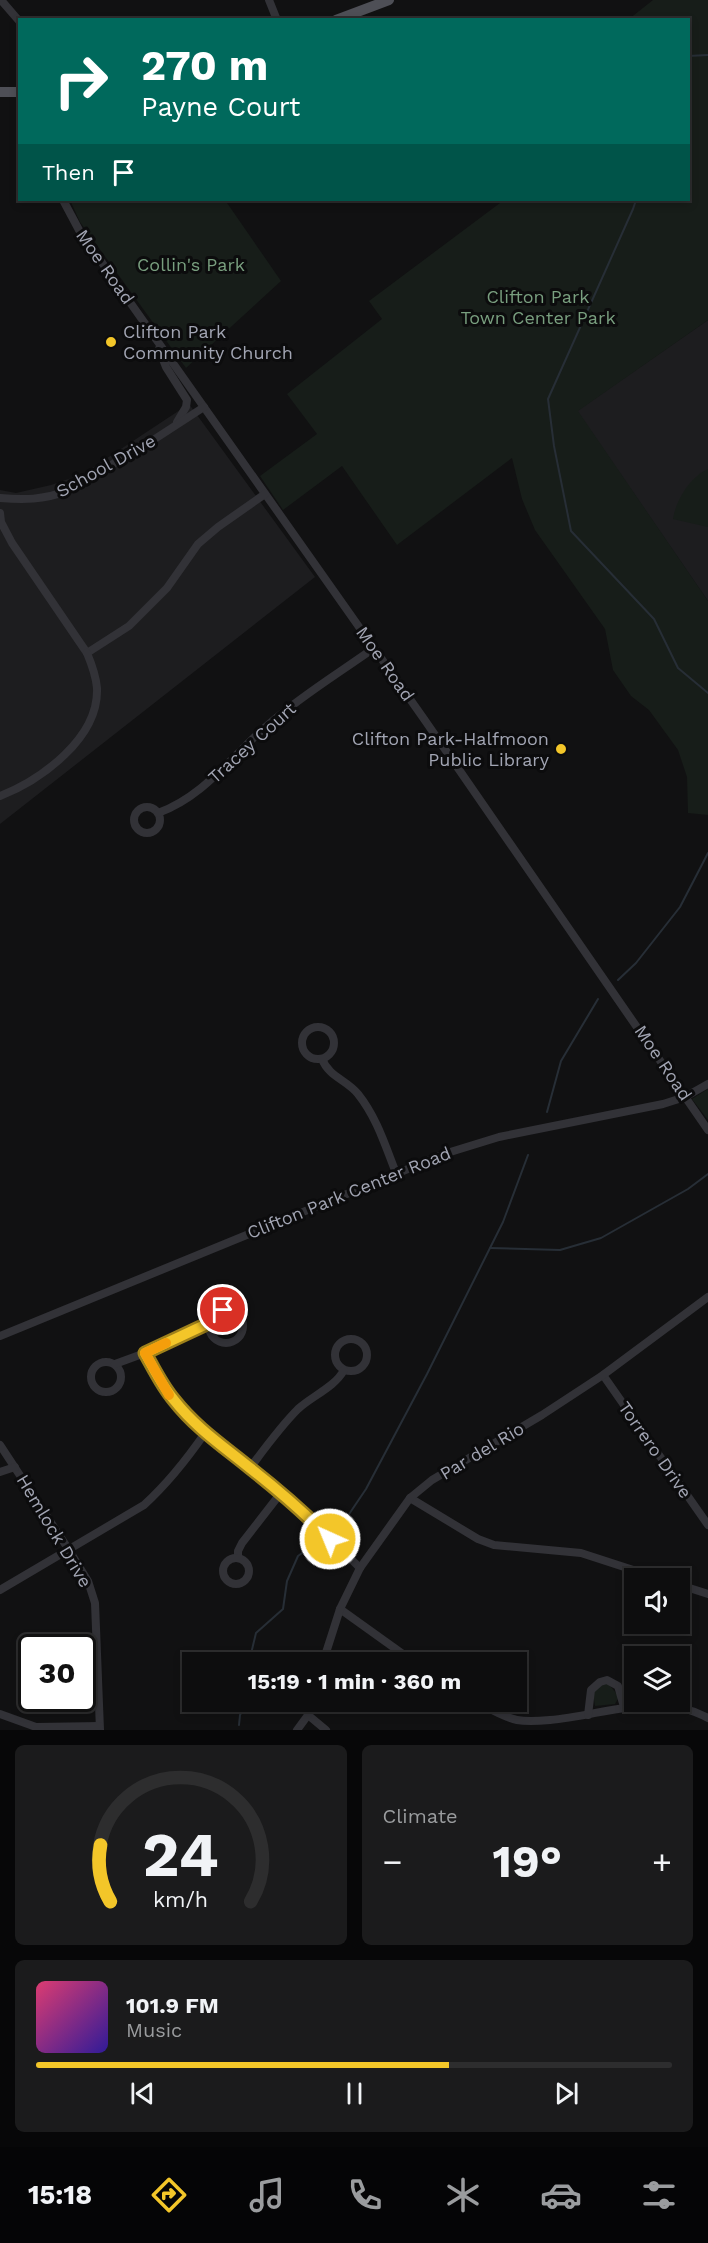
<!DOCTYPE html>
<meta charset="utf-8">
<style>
body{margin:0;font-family:"Work Sans",sans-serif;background:#1b1b1c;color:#f1f3f6;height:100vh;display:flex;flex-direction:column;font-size:22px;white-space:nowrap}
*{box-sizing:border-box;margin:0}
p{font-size:20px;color:#9a9c9e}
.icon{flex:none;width:33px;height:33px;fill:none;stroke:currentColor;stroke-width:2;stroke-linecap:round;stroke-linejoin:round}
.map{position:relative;height:1730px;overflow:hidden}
.sheet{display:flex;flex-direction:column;gap:15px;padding:15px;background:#070708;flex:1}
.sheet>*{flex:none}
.hud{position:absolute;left:18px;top:18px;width:672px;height:183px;border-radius:0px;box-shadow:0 3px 9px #0003,0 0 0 2px #2d2d2e;background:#00695c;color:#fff;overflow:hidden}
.buttons{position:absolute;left:624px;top:1568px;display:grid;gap:12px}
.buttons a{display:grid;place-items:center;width:66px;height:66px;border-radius:0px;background:#0d0d0e;box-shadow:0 3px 9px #0003,0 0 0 2px #2d2d2e;font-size:30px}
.speed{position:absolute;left:18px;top:1634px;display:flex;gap:12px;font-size:30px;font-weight:700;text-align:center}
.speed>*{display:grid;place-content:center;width:78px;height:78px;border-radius:50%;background:#0d0d0e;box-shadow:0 3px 9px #0003,0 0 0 2px #2d2d2e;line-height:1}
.speed .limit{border:3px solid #111;border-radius:9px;background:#fff;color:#111}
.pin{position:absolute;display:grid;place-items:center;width:51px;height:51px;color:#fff;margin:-26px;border:3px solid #fff;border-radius:50%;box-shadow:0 2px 6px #0007}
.me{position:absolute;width:66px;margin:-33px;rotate:316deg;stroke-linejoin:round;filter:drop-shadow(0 0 4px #0008)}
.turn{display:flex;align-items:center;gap:21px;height:126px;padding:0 24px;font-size:27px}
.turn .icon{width:78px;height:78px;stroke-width:2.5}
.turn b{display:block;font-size:42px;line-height:51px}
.then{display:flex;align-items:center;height:57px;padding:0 24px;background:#0003;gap:12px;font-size:22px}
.big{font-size:45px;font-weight:700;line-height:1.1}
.sheet .tile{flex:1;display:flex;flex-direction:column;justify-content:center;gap:9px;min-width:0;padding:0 21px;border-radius:9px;background:#1b1b1c}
.sheet .dial{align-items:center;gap:0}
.dial svg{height:156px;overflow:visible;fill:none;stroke:#2d2d2e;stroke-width:7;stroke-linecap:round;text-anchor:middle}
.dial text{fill:#f1f3f6;stroke:none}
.song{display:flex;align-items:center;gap:18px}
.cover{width:72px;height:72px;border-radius:9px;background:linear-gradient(135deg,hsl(340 70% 55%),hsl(250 70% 35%))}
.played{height:6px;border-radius:3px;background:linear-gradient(90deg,#f3c629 65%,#2d2d2e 65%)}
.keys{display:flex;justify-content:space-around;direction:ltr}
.heat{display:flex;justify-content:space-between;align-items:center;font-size:33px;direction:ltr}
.sheet .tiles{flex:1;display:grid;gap:15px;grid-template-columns:1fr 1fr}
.tile:last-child{grid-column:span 2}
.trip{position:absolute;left:182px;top:1652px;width:345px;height:60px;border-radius:0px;background:#0d0d0e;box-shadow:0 3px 9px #0003,0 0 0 2px #2d2d2e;font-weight:700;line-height:60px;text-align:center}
.dock{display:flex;height:96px;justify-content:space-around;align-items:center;background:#050506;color:#9a9c9e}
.dock .icon{width:42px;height:42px}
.dock .on{color:#f3c629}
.dock b{font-size:27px;color:#f1f3f6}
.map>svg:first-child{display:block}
.built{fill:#1d1d1f}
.green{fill:#171d19}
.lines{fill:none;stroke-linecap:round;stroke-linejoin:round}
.stream{stroke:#272e36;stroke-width:2}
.minor{stroke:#323237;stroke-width:8}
.major{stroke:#4e4f56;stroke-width:10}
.route-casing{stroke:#9e811b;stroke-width:15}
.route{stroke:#f3c629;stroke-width:10}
.slow{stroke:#f59e0b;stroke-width:10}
.poi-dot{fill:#f3c629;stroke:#0c0c0d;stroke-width:2}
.labels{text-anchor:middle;stroke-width:6;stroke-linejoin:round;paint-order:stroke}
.park-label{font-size:18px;fill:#799f7f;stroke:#0c0c0d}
.street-label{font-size:18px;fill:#a2a5b3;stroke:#0c0c0d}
.poi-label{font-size:18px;fill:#a2a5b3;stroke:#0c0c0d;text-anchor:start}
</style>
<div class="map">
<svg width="708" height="1730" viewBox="0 0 708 1730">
<rect width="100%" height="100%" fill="#111112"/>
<g class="built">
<path d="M708 320V601L577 411Z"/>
<path d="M189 404 315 577 0 824V490L16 493 51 485 83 474Z"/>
</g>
<g class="green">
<path d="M653 0H708V320L578 411 708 601V815L688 813 687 777 678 750 649 710 631 696 613 670 605 629 535 530 522 499 512 458 397 545 342 466 283 510 260 476 317 434 287 394 382 319 369 301 504 200H688V20L629 19Z"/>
<path d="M70 200H225L281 281 186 368 80 222Z"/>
<path d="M708 469V527L673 519C676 500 690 477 708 469Z"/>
<path d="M708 1089V1120L692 1099Z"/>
<path d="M608 1683 619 1697 615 1704 595 1706 593 1693 596 1687Z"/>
</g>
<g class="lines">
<g class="stream">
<path d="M688 56 708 55"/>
<path d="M636 200 633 209 548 399 554 446 571 531 654 619 678 668 708 693"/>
<path d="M618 980 636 963 680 907 708 853"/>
<path d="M547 1112 561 1061 598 999"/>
<path d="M490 1248 560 1250 601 1238 688 1189 708 1174"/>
<path d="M331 1532 341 1526 366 1489 427 1374 503 1222 528 1155"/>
<path d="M249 1662 256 1633 283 1609 287 1581 298 1556 322 1538"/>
<path d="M239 1725 240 1715 247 1701"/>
</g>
<g class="minor">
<path d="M1 0 20 22"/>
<path d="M269 0 277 20"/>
<path d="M63 200 79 230 424 719 708 1130"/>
<path d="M159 349 166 367 187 400 186 407 177 422"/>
<path d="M0 498C23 500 44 500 66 491L144 446 204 407"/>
<path d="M0 513 1 522 12 543 87 653 129 626 167 588 198 544 218 527 265 494"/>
<path d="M0 796C41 780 99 738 97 688 96 676 92 665 87 653"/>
<circle cx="147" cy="820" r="13"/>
<path d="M158 813C205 796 232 755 269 724 301 696 339 673 374 648"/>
<circle cx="318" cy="1043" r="16"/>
<path d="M322 1059C329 1077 347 1080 358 1094 377 1118 385 1145 396 1173"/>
<circle cx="226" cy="1326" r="17"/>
<path d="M0 1336 447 1153 499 1137 663 1104 685 1097 708 1084"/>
<circle cx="351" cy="1355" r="16"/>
<path d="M145 1353 165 1388 190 1419 205 1433 250 1468 306 1514 360 1568"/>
<circle cx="106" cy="1377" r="15"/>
<path d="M115 1364 145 1353 209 1323"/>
<path d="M603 1375 708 1525"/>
<path d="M0 1445 69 1550 88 1581 95 1603 100 1730"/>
<path d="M250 1468C265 1448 280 1427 298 1409 312 1396 335 1387 344 1370"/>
<path d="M0 1472 15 1467"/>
<path d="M410 1498 478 1539 494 1545 581 1553 658 1578"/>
<path d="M238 1558V1551L242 1543 280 1494"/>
<circle cx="236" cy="1571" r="13"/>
<path d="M680 1585 708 1594"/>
<path d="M0 1590 144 1505C167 1484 187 1459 205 1433"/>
<path d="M340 1609 414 1662"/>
<path d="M323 1662 340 1609 360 1568 410 1498 432 1480 542 1415 603 1375 708 1297"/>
<path d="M475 1701C489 1708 502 1717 517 1720 528 1722 539 1721 550 1720 602 1716 658 1690 708 1718"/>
<path d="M0 1714 36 1727 99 1726"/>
<path d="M308 1715 326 1730"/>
<path d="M588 1715 591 1690 600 1682 607 1680 618 1686 624 1707"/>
<path d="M297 1730 308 1715 312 1701"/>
</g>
<g class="major">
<path d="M336 20 389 0"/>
<path d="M0 92H20"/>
</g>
</g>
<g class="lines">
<defs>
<path id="route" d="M223 1310 215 1313 209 1323 145 1353C154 1369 162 1386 174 1400 196 1428 223 1446 250 1468 278 1490 305 1513 330 1539"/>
</defs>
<use href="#route" class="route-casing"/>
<use href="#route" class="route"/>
<path class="slow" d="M166 1343 145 1353 169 1395"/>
</g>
<g class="poi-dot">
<circle cx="111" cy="342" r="6"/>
<circle cx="561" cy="749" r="6"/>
</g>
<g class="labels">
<g class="park-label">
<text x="191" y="271">Collin's Park</text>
<text x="538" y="303">Clifton Park<tspan x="538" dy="21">Town Center Park</tspan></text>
</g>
<g class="street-label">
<text transform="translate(105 267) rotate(55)" y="6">Moe Road</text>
<text transform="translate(106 466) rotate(-29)" y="6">School Drive</text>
<text transform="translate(385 664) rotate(55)" y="6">Moe Road</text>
<text transform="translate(252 743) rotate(-42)" y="6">Tracey Court</text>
<text transform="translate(663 1063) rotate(56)" y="6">Moe Road</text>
<text transform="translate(349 1193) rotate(-22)" y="6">Clifton Park Center Road</text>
<text transform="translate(655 1450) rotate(55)" y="6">Torrero Drive</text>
<text transform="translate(482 1451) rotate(-31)" y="6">Par del Rio</text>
<text transform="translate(54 1531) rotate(59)" y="6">Hemlock Drive</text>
</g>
<g class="poi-label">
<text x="123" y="338">Clifton Park<tspan x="123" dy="21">Community Church</tspan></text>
<text x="549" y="745" text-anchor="end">Clifton Park-Halfmoon<tspan x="549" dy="21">Public Library</tspan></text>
</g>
</g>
</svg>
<div class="buttons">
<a><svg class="icon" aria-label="sound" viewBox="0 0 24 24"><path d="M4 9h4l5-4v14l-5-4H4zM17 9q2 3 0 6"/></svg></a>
<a><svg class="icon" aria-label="layers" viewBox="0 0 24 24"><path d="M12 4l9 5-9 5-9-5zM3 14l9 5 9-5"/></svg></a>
</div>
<div class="speed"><div class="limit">30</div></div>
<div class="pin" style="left:223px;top:1310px;background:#d93025"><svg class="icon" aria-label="arrive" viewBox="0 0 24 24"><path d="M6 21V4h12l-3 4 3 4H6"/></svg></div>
<svg class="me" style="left:330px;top:1539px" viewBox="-20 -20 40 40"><circle r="17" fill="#f3c629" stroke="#fff" stroke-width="3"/><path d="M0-11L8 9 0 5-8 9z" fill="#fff"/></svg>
<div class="trip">15:19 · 1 min · 360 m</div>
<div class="hud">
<div class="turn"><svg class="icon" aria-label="right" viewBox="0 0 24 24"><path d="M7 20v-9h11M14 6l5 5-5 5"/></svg><div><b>270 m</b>Payne Court</div></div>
<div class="then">Then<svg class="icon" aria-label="arrive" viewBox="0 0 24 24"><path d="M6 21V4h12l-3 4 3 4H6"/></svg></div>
</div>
</div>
<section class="sheet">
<div class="tiles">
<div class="tile dial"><svg viewBox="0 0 100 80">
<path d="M14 69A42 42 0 1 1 86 69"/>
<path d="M14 69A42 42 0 0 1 9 40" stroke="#f3c629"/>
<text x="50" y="56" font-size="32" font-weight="700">24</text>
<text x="50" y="72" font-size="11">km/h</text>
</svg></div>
<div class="tile"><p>Climate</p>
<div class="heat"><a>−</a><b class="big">19°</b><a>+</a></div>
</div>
<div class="tile">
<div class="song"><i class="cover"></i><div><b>101.9 FM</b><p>Music</p></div></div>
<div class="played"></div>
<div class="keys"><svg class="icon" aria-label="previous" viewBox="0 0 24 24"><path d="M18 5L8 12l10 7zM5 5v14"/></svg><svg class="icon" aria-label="pause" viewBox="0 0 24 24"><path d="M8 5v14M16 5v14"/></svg><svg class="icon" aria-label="next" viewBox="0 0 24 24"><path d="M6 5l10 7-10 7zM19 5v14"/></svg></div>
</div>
</div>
</section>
<nav class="dock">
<b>15:18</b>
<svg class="icon on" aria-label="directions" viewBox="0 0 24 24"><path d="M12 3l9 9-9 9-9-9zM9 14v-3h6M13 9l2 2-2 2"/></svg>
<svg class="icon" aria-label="music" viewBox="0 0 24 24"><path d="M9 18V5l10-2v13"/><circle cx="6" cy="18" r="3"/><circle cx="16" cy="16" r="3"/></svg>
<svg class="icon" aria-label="phone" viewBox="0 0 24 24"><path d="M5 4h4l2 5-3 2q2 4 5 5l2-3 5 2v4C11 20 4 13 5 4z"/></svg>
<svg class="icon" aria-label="climate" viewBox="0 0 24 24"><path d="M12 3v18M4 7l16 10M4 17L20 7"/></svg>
<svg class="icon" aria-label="car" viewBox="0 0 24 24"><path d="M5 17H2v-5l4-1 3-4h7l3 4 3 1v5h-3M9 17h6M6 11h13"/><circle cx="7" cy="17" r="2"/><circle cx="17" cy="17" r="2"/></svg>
<svg class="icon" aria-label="filters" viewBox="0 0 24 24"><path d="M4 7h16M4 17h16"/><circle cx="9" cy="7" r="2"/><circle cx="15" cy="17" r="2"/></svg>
</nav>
